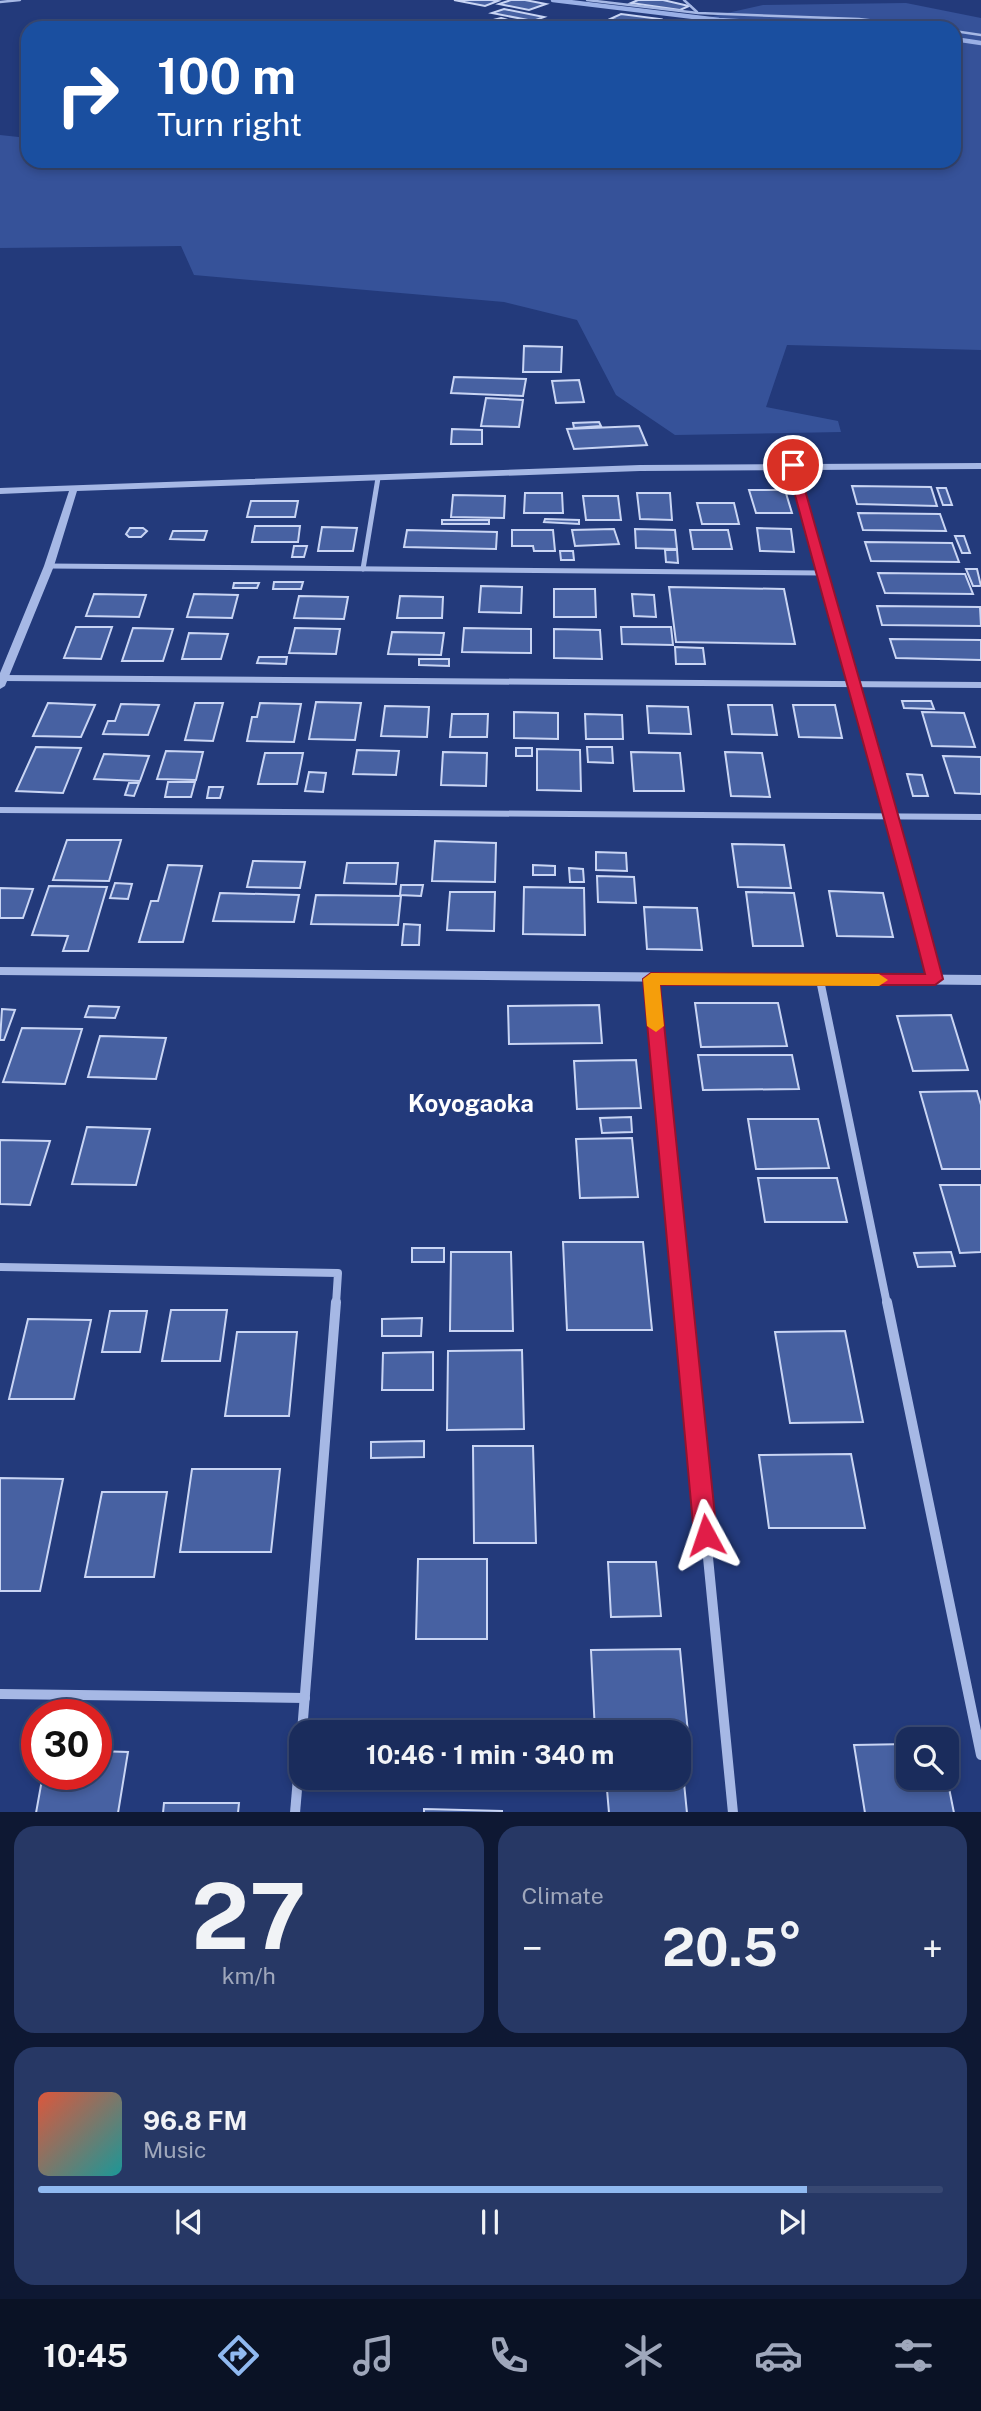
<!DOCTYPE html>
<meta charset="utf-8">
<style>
body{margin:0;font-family:"Public Sans",sans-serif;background:#273865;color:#f1f3f6;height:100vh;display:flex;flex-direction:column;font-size:26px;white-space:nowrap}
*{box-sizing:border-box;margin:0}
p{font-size:23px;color:#9fa7bb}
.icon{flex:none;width:38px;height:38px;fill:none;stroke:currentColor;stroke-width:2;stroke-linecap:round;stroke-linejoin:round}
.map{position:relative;height:1812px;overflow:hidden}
.side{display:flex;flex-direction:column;gap:14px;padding:14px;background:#0e1833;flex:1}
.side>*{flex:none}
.guide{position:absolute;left:21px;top:21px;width:940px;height:147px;border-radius:21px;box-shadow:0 4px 10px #0003,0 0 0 2px #384872;background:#1a4fa0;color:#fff;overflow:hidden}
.controls{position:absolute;left:896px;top:1727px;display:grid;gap:14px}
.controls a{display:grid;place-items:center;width:63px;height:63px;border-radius:14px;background:#1a2c5c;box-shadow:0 4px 10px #0003,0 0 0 2px #384872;font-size:35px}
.speed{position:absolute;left:21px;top:1699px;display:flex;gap:14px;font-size:35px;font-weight:700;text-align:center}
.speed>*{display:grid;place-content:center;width:91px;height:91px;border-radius:50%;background:#1a2c5c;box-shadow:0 4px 10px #0003,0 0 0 2px #384872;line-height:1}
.speed .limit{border:10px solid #d22;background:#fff;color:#111}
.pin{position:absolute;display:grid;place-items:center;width:60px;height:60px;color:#fff;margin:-30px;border:4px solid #fff;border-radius:50%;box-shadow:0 2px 7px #0007}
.me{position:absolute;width:77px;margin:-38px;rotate:355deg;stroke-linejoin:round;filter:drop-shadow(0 0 5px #0008)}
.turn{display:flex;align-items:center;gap:24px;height:147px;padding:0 21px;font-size:32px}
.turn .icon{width:91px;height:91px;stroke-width:2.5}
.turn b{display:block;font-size:49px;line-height:60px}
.big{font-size:52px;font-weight:700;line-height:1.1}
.side .card{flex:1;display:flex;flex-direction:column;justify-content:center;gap:10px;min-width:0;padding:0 24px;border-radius:21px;background:#273865}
.side .dial{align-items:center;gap:0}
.dial b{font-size:91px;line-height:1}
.song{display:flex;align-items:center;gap:21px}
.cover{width:84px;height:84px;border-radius:10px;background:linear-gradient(135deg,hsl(10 70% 55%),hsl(180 70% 35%))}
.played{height:7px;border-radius:4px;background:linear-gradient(90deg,#90b9f0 85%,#384872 85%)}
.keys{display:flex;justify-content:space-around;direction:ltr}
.heat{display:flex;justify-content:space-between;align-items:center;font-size:38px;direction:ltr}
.side .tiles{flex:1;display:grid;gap:14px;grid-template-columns:1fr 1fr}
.card:last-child{grid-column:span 2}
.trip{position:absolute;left:289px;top:1720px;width:402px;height:70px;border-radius:21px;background:#1a2c5c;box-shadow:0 4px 10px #0003,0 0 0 2px #384872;font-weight:700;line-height:70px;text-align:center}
.tabs{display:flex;height:112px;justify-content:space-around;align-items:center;background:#0a1225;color:#9fa7bb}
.tabs .icon{width:49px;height:49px}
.tabs .current{color:#90b9f0}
.tabs b{font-size:32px;color:#f1f3f6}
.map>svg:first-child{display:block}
.green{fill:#365299}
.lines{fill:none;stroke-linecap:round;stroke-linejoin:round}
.stream{stroke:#9ab0e6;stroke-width:4.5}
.building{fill:#4761a2;stroke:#c9d5f4;stroke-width:2}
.minor-far4{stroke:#a6b8e5;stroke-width:2.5}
.minor-far3{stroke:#a6b8e5;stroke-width:5}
.minor-far2{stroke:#a6b8e5;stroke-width:6}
.minor-far1{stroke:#a6b8e5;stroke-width:8}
.minor{stroke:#a6b8e5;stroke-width:10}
.tertiary{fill:#a6b8e5;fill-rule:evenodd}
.route{fill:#e11d48;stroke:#92132f;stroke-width:2}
.slow{fill:#f59e0b}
.labels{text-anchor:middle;stroke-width:7;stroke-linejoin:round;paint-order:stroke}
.quarter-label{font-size:24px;font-weight:bold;fill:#fff;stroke:#233a7b}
</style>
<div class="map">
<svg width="981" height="1813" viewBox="0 0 981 1813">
<rect width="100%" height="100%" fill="#233a7b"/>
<path class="green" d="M906 3 981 18V350L787 345 766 407 838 421 841 432 675 435 616 395 577 320 504 302 194 275 181 246 0 248V135L28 138V161H954V28H660L763 5Z"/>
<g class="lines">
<g class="stream">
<path d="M553 0 719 20 850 28"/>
<path d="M954 39 981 43"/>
</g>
</g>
<g class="building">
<path d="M454 0H491L498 1 485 6Z"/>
<path d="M511 0H525L546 4 529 10 499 4Z"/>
<path d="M638 0H663L689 6 680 10 631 3Z"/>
<path d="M504 9 544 17 533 21 492 13Z"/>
<path d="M621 14 660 19 649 25 610 19Z"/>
<path d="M501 18 532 27 514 28 489 21Z"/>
<path d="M524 346 562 347 561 372H523Z"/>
<path d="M454 377 526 379 523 396 451 393Z"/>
<path d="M579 380 584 402 556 403 552 381Z"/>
<path d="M486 398 523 400 519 427 481 426Z"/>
<path d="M599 422 601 426 574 428 573 423Z"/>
<path d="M639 426 647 445 574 449 567 429Z"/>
<path d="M452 429 482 430V444H451Z"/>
<path d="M852 486 931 487 937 506 857 504Z"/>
<path d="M937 488H946L952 505H943Z"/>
<path d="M749 490H785L792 513H756Z"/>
<path d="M525 493H562L563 513H524Z"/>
<path d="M637 493H670L672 520 640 519Z"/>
<path d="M453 495 505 496 504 518 451 517Z"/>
<path d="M583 496H618L621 520H586Z"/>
<path d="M251 501H298L295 517H247Z"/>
<path d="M697 503H734L739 524H702Z"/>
<path d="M858 513 940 514 946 531 863 530Z"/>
<path d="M545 519 579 520V524L544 522Z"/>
<rect x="442" y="520" width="47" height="4"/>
<path d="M255 526H300L298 542H252Z"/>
<path d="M322 527 357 528 353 551H318Z"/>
<path d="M130 528H143L147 531 141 537H129L126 534Z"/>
<path d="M757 528 791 529 794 552 760 551Z"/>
<path d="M614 529 619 544 575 546 572 530Z"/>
<path d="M635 529 675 530 677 549 636 548Z"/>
<path d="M407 530 497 532 496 549 404 547Z"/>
<path d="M512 530H553L555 551H534L533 546H512Z"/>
<path d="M690 530H728L732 549H693Z"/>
<path d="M173 531H207L204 540 170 539Z"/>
<path d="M955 536H964L970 553H962Z"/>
<path d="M865 542 952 543 959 562 871 561Z"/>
<path d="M294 546H307L304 557H292Z"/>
<path d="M665 550H677L678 563 666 562Z"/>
<path d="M560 551H573L574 560H561Z"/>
<path d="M966 569H977L981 586H973Z"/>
<path d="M878 573 965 574 973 594 885 593Z"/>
<path d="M274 582H303L301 589H273Z"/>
<path d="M234 583H259L257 588H233Z"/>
<path d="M481 586 522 587 521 613 479 612Z"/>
<path d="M669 587 784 589 795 644 676 642Z"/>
<path d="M554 589H595L596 617H554Z"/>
<path d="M94 594 146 595 139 617 86 616Z"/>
<path d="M194 594 238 595 232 618 187 617Z"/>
<path d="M632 594 654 595 656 617 634 616Z"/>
<path d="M299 596 348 597 344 619 294 618Z"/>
<path d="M400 596 443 597 442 618H397Z"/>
<path d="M877 606 980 607 981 626 882 625Z"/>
<path d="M76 627H112L101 659 64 658Z"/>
<path d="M621 627H671L673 645 622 644Z"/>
<path d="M133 628 173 629 163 661H122Z"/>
<path d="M295 628 340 629 336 654 289 653Z"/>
<path d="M464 628 531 629V653L462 652Z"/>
<path d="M554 629 600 630 602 659 554 658Z"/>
<path d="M392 632 444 633 441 655 388 654Z"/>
<path d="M189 633 228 634 221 659H182Z"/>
<path d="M890 639 981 640V660L896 658Z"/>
<path d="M675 647 703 648 705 664H676Z"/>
<path d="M259 657H287L286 664 257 663Z"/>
<path d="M419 659H449V666L419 665Z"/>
<path d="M902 701H931L934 709 904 708Z"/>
<path d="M316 702 361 703 355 740 309 739Z"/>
<path d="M48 703 95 705 81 737 33 736Z"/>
<path d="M195 703H223L213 741 185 740Z"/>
<path d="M260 703 301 704 294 742 247 741 252 717H257Z"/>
<path d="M121 704 159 705 148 735 103 734 108 721H115Z"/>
<path d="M728 705H772L777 735 732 734Z"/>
<path d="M793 705H835L842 738 799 737Z"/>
<path d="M385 706 429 707 427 737 381 736Z"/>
<path d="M647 706 688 707 691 734 649 733Z"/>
<path d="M514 712 558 713V739L514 738Z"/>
<path d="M922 712 964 713 975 747 932 746Z"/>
<path d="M452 714H488L487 737H450Z"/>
<path d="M585 714 622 715 623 739H586Z"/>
<path d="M36 747 81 748 63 793 16 791Z"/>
<path d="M587 747H612L613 763 588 762Z"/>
<rect x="516" y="748" width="16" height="8"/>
<path d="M537 749 580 750 581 791 537 790Z"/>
<path d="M357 750 399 751 396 775 353 774Z"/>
<path d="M166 751 203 752 196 780 157 779Z"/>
<path d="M443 752 487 753 486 786 441 785Z"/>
<path d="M631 752 680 753 684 791H634Z"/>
<path d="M725 752 762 753 770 797 731 796Z"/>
<path d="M265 753H303L297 784H258Z"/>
<path d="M104 754 149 756 140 781 94 779Z"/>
<path d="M943 756 981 757V794L955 793Z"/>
<path d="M309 772 326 773 323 792 305 791Z"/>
<path d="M907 774 922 775 928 796H913Z"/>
<path d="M168 782H195L191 797H165Z"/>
<path d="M129 783H139L134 796 125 795Z"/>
<path d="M209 787H223L220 798H207Z"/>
<path d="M67 840H121L109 881 53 880Z"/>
<path d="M435 841 496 843 495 882 432 881Z"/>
<path d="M732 844 784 845 791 888 738 887Z"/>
<path d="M596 852 626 853 627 871 596 870Z"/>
<path d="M253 861 305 862 300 888 247 887Z"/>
<path d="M347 863H398L396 884 344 883Z"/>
<path d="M168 865 202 866 183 942H139L151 901H158Z"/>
<path d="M533 865 555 866V875H533Z"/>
<path d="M569 868 583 869 584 882H570Z"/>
<path d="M597 876 634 877 636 903 598 902Z"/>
<path d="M115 883 132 884 128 899 110 898Z"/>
<path d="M401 885H423L421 896 400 895Z"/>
<path d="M49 886 107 887 88 951H63L68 936 32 935Z"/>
<path d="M524 887 584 888 585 935 523 934Z"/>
<path d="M0 888 33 889 23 918H0Z"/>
<path d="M829 891 883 893 893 937 837 936Z"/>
<path d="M450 892H495L494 931 447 930Z"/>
<path d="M746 892 794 893 803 946H753Z"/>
<path d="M220 893 299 895 294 922 213 921Z"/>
<path d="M316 895 401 896 398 925 311 924Z"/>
<path d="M644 907 697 908 702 950 647 949Z"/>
<path d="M404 924 420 925 419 945H402Z"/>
<path d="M695 1003H778L787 1046 701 1047Z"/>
<path d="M599 1005 602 1043 509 1044 508 1006Z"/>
<path d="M89 1006 119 1007 115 1018 85 1017Z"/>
<path d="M2 1009 15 1010 4 1040H0Z"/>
<path d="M951 1015 968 1070 913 1071 897 1016Z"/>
<path d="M22 1028 82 1029 65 1084 3 1082Z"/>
<path d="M100 1036 166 1038 156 1079 88 1077Z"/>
<path d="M698 1055H792L799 1089 703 1090Z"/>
<path d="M636 1060 641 1108 577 1109 574 1061Z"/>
<path d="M977 1091 981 1105V1169H942L920 1092Z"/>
<path d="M631 1117 632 1132 602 1133 600 1118Z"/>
<path d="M748 1119H818L829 1168 756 1169Z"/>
<path d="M87 1127 150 1129 136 1185 72 1184Z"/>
<path d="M632 1138 638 1197 580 1198 576 1139Z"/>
<path d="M0 1140 50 1141 30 1205 0 1204Z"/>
<path d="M758 1178H837L847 1222H765Z"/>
<path d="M940 1185H981V1252L960 1253Z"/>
<path d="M563 1242H643L652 1330H567Z"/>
<rect x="412" y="1248" width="32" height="14"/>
<path d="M451 1252H511L513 1331H450Z"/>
<path d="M951 1252 955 1266 918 1267 914 1253Z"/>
<path d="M171 1310H227L220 1361H162Z"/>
<path d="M110 1311H147L140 1352H102Z"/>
<path d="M422 1318 421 1336H382V1319Z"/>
<path d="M28 1319 91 1320 74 1399H9Z"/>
<path d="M845 1331 863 1422 790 1423 775 1332Z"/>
<path d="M237 1332H297L289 1416H225Z"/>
<path d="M522 1350 524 1429 447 1430 448 1351Z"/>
<path d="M433 1352V1390H382L383 1353Z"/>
<path d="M424 1441V1457L371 1458V1442Z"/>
<path d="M473 1446H533L536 1543H474Z"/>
<path d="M851 1454 865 1528H769L759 1455Z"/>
<path d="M192 1469H280L271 1552H180Z"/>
<path d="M0 1478 63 1479 40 1591H0Z"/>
<path d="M102 1492H167L154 1577H85Z"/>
<path d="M418 1559H487V1639H416Z"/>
<path d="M608 1562H656L661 1616 611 1617Z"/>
<path d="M680 1649 688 1733 595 1732 591 1650Z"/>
<path d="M908 1744V1778H947L954 1813H865L854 1745Z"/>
<path d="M96 1751 128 1752 118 1813H36L43 1774H96Z"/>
<path d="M679 1763H682L687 1813H609L606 1778H679Z"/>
<path d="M164 1803H239L238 1813H163Z"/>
<path d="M424 1809 502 1811V1813H424Z"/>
</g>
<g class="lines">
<g class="minor-far4">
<path d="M587 0 698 13 859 19 938 28"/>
<path d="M684 0 697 12"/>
<path d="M0 2 20 0"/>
<path d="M954 31 981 35"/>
</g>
<g class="minor-far3">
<path d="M793 465 828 591"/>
<path d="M49 566 823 573"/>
<path d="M363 569 378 478"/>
</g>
<g class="minor-far2">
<path d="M827 589 915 904"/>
<path d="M3 678 981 685"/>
<path d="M0 810 981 817"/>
</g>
<g class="minor-far1">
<path d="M915 902 935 979"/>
<path d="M651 979 683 1304"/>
<path d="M820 980 887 1304"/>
<path d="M0 1267 338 1273 336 1304"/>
</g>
<g class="minor">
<path d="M683 1302 733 1813"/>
<path d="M887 1302 981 1755"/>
<path d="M0 1694 305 1698"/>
<path d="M302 1732 336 1302"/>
<path d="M295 1813 301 1743"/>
</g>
<g class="tertiary">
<path d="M981 463V469L640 471 77 491 54 566 5 686 0 689V673L44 566 69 491 0 494V488L640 465Z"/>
<path d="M0 967 981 975V985L0 975Z"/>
</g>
</g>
<path class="route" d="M793 462 798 465C846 637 898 807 943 979L935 985H660L717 1535 714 1542 706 1545 698 1542 694 1535 643 979 651 973 925 974C882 803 832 635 787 465Z"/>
<path class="slow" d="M651 973 879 974 888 980 879 986 660 985 664 1026 656 1032 647 1026 643 979Z"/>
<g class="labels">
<g class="quarter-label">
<text x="471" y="1112">Koyogaoka</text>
</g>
</g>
</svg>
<div class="controls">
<a><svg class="icon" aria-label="search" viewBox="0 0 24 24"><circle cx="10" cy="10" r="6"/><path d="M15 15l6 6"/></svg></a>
</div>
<div class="speed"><div class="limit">30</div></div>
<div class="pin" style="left:793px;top:465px;background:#d93025"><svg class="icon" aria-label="arrive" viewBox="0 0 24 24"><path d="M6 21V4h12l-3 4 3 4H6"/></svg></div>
<svg class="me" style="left:706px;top:1535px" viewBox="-20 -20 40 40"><path d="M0-17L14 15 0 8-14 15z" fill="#e11d48" stroke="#fff" stroke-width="4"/></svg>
<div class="trip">10:46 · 1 min · 340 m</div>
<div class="guide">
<div class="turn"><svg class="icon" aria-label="right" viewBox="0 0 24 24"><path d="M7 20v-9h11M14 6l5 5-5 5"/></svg><div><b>100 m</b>Turn right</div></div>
</div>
</div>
<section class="side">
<div class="tiles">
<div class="card dial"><b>27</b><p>km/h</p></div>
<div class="card"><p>Climate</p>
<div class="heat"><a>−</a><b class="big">20.5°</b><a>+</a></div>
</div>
<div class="card">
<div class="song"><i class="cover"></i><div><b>96.8 FM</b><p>Music</p></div></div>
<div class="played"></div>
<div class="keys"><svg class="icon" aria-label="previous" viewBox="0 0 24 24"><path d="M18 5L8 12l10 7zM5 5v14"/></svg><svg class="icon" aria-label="pause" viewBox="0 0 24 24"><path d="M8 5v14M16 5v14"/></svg><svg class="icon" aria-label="next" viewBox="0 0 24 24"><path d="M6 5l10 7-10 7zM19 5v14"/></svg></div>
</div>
</div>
</section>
<nav class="tabs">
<b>10:45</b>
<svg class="icon current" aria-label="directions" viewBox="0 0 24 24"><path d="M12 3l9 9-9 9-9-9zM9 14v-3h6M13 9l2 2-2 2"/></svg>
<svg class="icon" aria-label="music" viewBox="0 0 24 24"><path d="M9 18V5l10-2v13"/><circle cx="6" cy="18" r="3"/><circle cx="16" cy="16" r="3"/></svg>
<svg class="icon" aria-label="phone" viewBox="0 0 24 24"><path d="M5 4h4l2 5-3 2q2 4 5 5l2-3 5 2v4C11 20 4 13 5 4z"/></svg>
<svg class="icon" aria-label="climate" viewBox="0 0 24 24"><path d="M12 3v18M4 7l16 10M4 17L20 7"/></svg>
<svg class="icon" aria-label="car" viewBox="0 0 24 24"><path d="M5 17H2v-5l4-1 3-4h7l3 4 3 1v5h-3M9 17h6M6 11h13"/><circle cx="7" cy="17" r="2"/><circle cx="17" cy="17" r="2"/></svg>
<svg class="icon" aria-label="filters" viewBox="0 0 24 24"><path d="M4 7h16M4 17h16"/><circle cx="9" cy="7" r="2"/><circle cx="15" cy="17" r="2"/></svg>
</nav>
